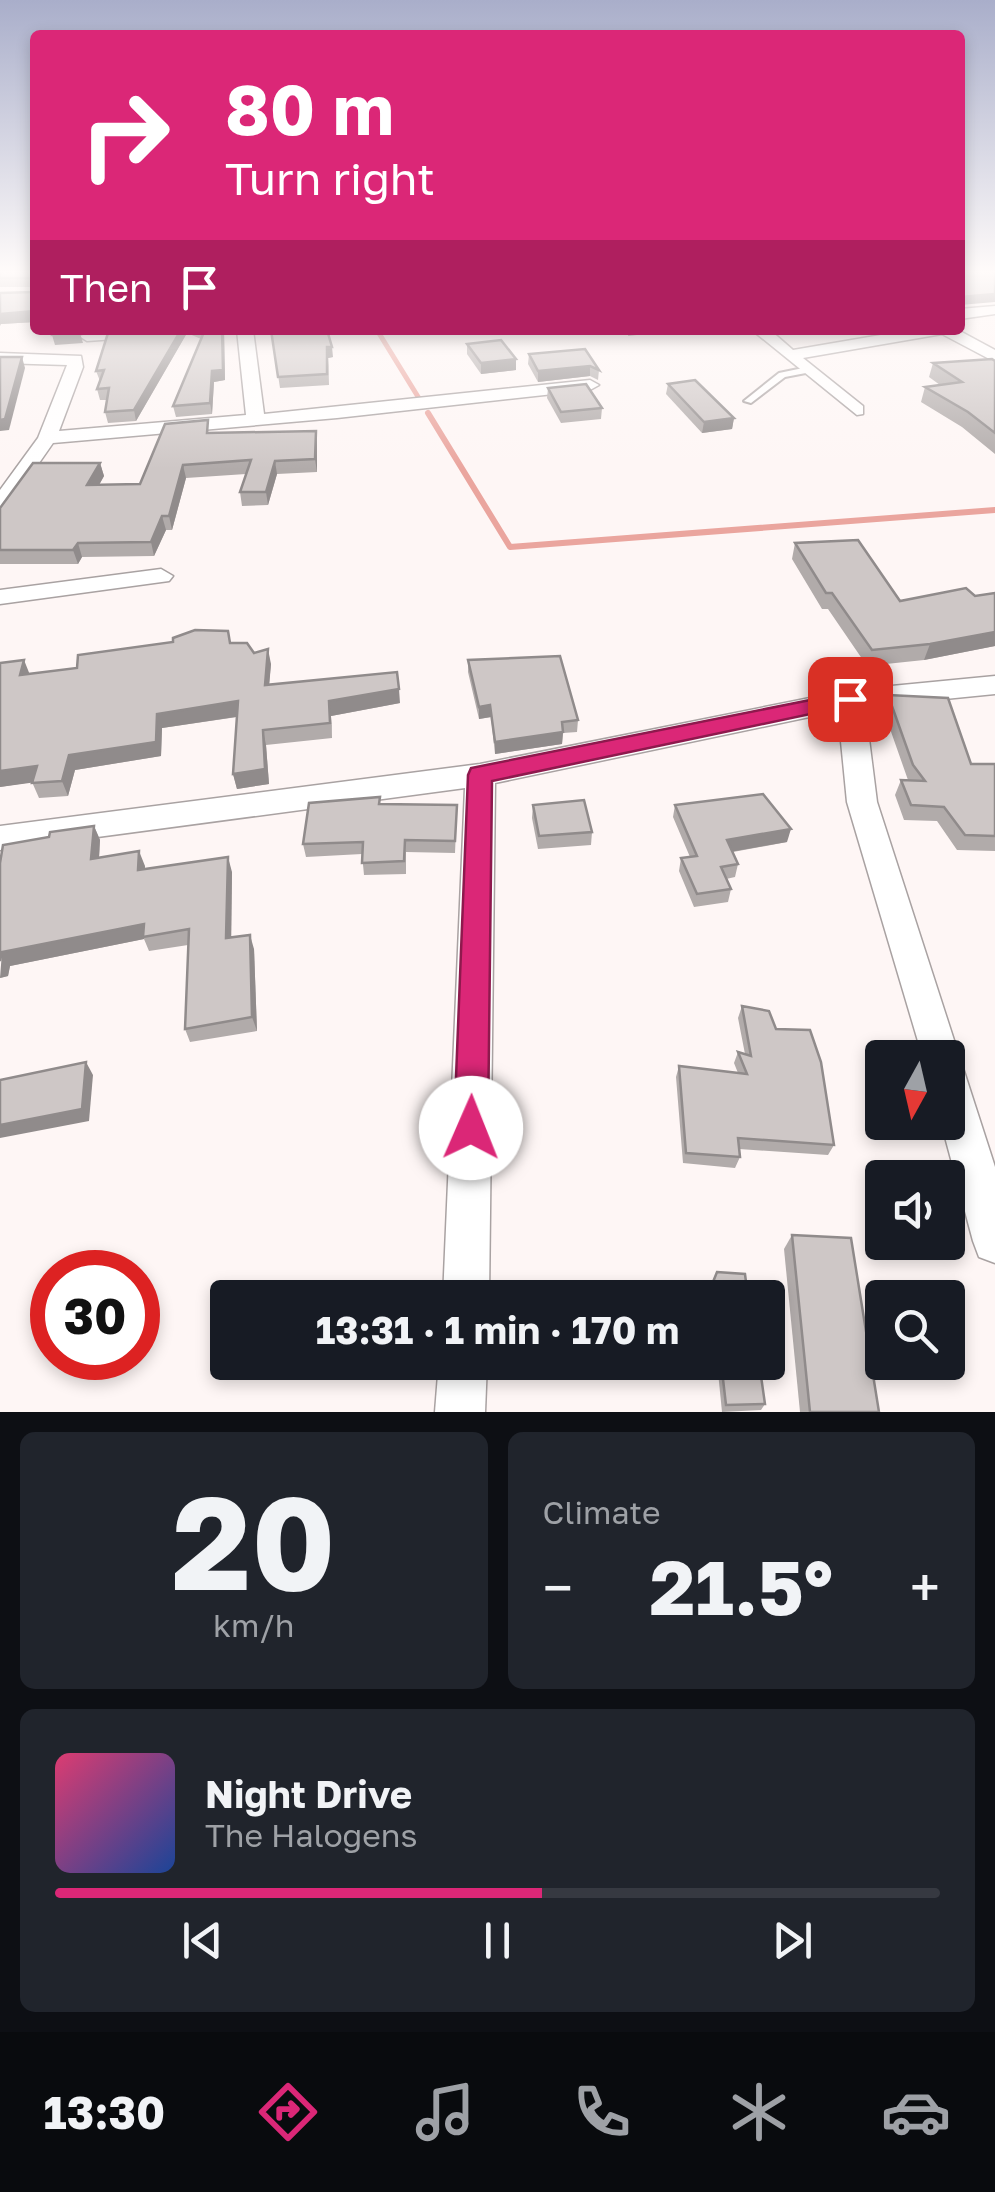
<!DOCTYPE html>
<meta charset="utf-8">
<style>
body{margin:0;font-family:"Golos Text",sans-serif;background:#20242c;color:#f1f3f6;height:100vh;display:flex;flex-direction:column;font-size:38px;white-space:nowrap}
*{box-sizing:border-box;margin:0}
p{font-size:32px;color:#9ea1a6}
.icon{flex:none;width:55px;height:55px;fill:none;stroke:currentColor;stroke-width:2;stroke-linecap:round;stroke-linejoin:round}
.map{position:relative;height:1412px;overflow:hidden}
.drawer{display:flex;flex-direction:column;gap:20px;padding:20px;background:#0d0f14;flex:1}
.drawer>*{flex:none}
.guide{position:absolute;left:30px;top:30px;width:935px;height:305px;border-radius:10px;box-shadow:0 5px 15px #0003;background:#db2777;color:#fff;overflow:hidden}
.needle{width:65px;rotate:188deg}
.tools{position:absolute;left:865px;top:1040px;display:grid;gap:20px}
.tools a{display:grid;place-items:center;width:100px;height:100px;border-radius:10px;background:#171b24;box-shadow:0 5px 15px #0003;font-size:50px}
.speed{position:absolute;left:30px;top:1250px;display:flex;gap:20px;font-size:50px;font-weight:700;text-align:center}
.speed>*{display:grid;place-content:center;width:130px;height:130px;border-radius:50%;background:#171b24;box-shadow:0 5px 15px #0003;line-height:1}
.speed .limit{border:15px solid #d22;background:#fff;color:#111}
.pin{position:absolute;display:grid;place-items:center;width:85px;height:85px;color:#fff;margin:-42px;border-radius:20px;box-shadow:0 5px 15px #0006}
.me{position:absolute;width:110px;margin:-55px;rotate:1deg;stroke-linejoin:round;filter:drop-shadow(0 0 8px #0008)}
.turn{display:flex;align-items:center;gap:35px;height:210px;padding:0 30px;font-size:45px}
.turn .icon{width:130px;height:130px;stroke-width:2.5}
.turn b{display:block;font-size:70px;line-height:85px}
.then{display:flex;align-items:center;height:95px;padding:0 30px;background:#0003;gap:20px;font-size:38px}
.big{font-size:75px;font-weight:700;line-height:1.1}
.drawer .widget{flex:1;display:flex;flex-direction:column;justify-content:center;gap:15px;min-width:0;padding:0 35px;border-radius:15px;background:#20242c}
.drawer .dial{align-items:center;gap:0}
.dial b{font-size:130px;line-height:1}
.song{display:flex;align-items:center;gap:30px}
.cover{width:120px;height:120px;border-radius:15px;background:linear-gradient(135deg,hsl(340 70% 55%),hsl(220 70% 35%))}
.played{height:10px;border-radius:5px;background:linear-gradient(90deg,#db2777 55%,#363941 55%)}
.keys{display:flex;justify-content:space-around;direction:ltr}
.heat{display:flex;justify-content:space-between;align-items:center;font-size:55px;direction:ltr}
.drawer .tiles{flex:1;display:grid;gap:20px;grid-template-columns:1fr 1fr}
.widget:last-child{grid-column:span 2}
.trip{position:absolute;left:210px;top:1280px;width:575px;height:100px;border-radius:10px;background:#171b24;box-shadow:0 5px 15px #0003;font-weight:700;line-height:100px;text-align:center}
.tabs{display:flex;height:160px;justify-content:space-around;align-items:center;background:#090b0e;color:#9ea1a6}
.tabs .icon{width:70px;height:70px}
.tabs .selected{color:#db2777}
.tabs b{font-size:45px;color:#f1f3f6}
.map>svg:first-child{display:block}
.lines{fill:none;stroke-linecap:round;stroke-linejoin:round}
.stream-far1{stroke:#eaa59e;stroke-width:5}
.stream{stroke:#eaa59e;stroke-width:6}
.lane-casing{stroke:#a9a2a2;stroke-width:4}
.street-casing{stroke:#a9a2a2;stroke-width:3}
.lane{fill:#fff;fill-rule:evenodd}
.street{fill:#fff;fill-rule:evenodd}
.wall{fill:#b1abaa}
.shaded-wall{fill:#908b8b}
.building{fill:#cec7c6;stroke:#908b8b;stroke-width:2.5}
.route{fill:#db2777;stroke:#8e194d;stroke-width:2.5}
</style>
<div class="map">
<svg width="995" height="1412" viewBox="0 0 995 1412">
<rect width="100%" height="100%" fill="#fef6f5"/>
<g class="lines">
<path class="stream-far1" d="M377 330 420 400"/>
<g class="stream">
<path d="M418 398 421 402"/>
<path d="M428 413 510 547 995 510"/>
</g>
<defs>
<path id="lane" d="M808 367 812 370 811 372 785 377 751 403 744 401 779 373Z"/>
<g id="street">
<path d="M995 306V314L960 319V309Z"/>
<path d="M181 330 173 335 87 341 79 336 105 330Z"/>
<path d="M237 330H253L264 414 590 380 599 385 590 390 337 418 53 443 7 509 0 511V490L38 438 67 365 0 363V353L81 356 83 367 59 431 246 415Z"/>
<path d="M752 330H770L793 350 910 330H958L995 350V362L942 334 803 358 863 406V414L857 415Z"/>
<path d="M161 569 173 576 169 581 0 604V590Z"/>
<path d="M995 676V694L865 707 877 802 995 1167V1263L979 1257 973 1241 941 1122H948V1058H923L847 802 838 711 495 783 489 1298H443L465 788 0 850V826L480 764 850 690Z"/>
<path d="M439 1362H487L485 1412H435Z"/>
</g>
</defs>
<use href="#lane" class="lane-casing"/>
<use href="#street" class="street-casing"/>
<use href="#lane" class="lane"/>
<use href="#street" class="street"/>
</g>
<g class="wall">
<path d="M0 271H35V322L1 324 0 293 32 292 33 287H0Z"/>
<path d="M152 330H224L225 380 214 382 212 414 176 417 173 406 201 339 187 333 136 421 108 423 105 412 107 400H100L97 389 100 381 96 371Z"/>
<path d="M271 330 333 357 328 358 329 385 280 388Z"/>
<path d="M467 344 516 359V370L481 374 467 354Z"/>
<path d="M585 349 599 370 598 380 590 376 538 382 528 364 529 354Z"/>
<path d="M995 361V454L962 427 921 402 925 387 940 385 929 377 933 363Z"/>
<path d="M668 384 734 418 732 429 702 433 666 394Z"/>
<path d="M548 388 602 408 601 419 561 423 547 398Z"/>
<path d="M316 431 317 444V472L277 474 268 505 242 506 240 492 246 474 186 478 172 530H166L154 556 82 557 78 564H0V508L100 463 104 476 99 485 140 484 211 433Z"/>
<path d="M795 543 900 601 975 596 995 593V646L924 660 867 666 828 609H822L792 559Z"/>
<path d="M231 643 254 653 271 664 269 684 400 703 331 716 332 738 266 745 269 784 237 789 233 774 237 717 162 728 161 756 75 770 68 796 39 798 32 782 0 787 29 674 77 668Z"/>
<path d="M468 660 578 720 577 732 563 733 562 744 495 754 491 717 479 719 468 672Z"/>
<path d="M888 695 971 764H995V851L957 850 937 821 904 820 895 795 901 780H908L883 709Z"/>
<path d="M381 804 457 805 455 853 406 852V874L364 875 362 854 306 857 303 844Z"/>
<path d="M533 805 592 832 591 845 538 849 532 818Z"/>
<path d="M675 805 787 842 733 852 738 864 735 877 726 879 731 889 728 902 694 907 679 871 681 858 690 857 673 817Z"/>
<path d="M94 826 100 840 99 858 145 866V869L232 872 231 938 254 949 257 1031 190 1042 185 1029 188 945 149 951 144 939 10 966 8 976 0 978 49 837Z"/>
<path d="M742 1006 776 1029 834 1145 828 1155 739 1149 740 1157 735 1168 683 1163 676 1077 679 1066 738 1073 734 1063 738 1052 745 1054 738 1018Z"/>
<path d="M792 1235 879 1412H800L784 1249Z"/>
<path d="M717 1272 748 1298H711L710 1289Z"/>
<path d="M717 1362H759L765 1404 761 1410 722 1412Z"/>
</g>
<g class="shaded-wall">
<path d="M995 294V302L960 305V297Z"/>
<path d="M35 311V322L1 324 0 326V314Z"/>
<path d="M75 330H91L80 333 83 343 55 345 52 335Z"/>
<path d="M181 330H187V333L136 421 134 410Z"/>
<path d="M222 330H224L225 380 214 382 212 414 210 403 212 371Z"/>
<path d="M629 330H663V332L628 336Z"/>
<path d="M327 347H332L333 357 328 358 329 385Z"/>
<path d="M22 357 25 368 9 430 0 431V420Z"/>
<path d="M516 359V370L481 374V363Z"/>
<path d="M590 366V376L538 382V371Z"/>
<path d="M734 418 732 429 702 433 704 422Z"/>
<path d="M316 431 317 444V472L315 459Z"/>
<path d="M275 461 277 474 268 505 266 492Z"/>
<path d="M100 463 104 476 91 499 87 485Z"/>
<path d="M183 465 186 478 172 530 169 516Z"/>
<path d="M162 516 166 530 154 556 151 542Z"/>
<path d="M78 543 82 557 78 564 73 550Z"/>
<path d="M995 632V646L924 660 930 644Z"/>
<path d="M268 649 271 664 268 699 265 685Z"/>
<path d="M24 660 30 675H20Z"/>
<path d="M399 689 400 703 331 716 332 738 329 701Z"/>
<path d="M238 701 242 716 162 728 161 756 75 770 68 796 62 781 69 755 157 714Z"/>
<path d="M490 705 491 717 479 719V707Z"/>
<path d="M263 730 266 745 269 784 237 789 233 774Z"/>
<path d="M563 732 562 744 495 754V742Z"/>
<path d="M37 766 44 781 0 787V771Z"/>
<path d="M94 826 100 840 98 874 91 859Z"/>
<path d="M791 829 787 842 724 853 727 840Z"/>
<path d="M139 851 145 866 144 885 138 870Z"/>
<path d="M228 857 232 872 231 953 226 938Z"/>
<path d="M144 924V939L10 966 8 976 0 978 2 952Z"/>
<path d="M250 935 254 949 257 1031 252 1017Z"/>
<path d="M86 1062 93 1075 89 1121 0 1138V1125Z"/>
</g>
<g class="building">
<path d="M0 271H35V311L0 314V293L32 292 35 278H0Z"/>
<path d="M960 271H995V294L960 297Z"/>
<path d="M53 330H78L80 333 52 335Z"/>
<path d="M152 330H181L134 410 105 412 109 388 97 389 104 370 96 371 108 333Z"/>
<path d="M200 330H222L223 370 212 371 210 403 173 406 204 332Z"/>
<path d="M271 330H327L332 347H327V374L278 377Z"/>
<path d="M501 340 516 359 481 363 467 344Z"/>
<path d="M585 349 599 370 590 366 538 371 529 354Z"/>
<path d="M0 357H22L5 419 0 420Z"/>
<path d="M992 359 995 361V433L968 412 925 387 962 382 933 363Z"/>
<path d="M695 380 734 418 704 422 668 384Z"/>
<path d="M586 384 602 408 561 412 548 388Z"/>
<path d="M208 420 207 433 316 431 315 459 275 461 266 492H240L251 460 183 465 169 516H162L151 542 78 543 73 550H0V508L33 463H100L87 485 140 484 165 424Z"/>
<path d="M858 540 900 601 966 588 975 596 995 593V632L930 644 872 650 832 593H826L795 543Z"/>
<path d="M195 630 228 631 230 643H247L254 653 268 649 265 685 397 672 399 689 329 701 330 723 263 730 265 769 233 774 238 701 157 714 156 742 69 755 62 781 32 783 37 766 0 771V663L24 660 20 675 77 668 78 655 173 642V638Z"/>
<path d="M560 656 578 720 562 722 563 732 495 742 490 705 479 707 468 660Z"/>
<path d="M888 695 948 698 971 764H995V836L965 835 944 807 911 805 901 780 925 781 913 765Z"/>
<path d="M763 794 791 829 727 840 738 864 721 867 731 889 697 894 681 858 697 856 675 805Z"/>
<path d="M380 797 379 804 457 805 455 841 405 840 404 861 362 863 363 842 303 844 309 803Z"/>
<path d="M584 800 592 832 539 836 533 805Z"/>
<path d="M94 826 91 859 139 851 138 870 228 857 226 938 250 935 252 1017 185 1029 189 929 143 937 144 924 2 952 0 961V863L3 845 49 837 50 832Z"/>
<path d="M742 1006 769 1011 776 1029 810 1030 821 1062 834 1145 738 1138 740 1157 686 1153 679 1066 747 1074 738 1052 751 1056Z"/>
<path d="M86 1062 82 1109 0 1125V1080Z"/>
<path d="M792 1235 851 1238 879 1412H810Z"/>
<path d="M717 1272 745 1274 748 1298H715L713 1282Z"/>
<path d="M721 1362H759L765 1404 726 1405Z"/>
</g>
<linearGradient id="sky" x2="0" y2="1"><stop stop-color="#a9aeca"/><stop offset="0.58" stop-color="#fffbfa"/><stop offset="1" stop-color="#fffbfa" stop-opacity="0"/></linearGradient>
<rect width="995" height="469" fill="url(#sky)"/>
<path class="route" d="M850 692 858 694 861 699 858 704 492 781 488 1128 483 1140 471 1145 459 1140 454 1128 468 775 471 768Z"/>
</svg>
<div class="tools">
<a><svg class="needle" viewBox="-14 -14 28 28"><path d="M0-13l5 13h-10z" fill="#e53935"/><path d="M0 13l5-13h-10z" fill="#9ea1a6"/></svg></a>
<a><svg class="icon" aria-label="sound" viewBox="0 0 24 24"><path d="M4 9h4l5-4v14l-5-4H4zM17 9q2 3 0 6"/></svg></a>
<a><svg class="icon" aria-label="search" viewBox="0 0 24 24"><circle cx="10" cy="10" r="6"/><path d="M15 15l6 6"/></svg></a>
</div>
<div class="speed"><div class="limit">30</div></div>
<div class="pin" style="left:850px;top:699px;background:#d93025"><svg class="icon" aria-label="arrive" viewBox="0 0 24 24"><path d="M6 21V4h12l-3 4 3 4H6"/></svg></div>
<svg class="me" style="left:471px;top:1128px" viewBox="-20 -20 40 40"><circle r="19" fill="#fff"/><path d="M0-13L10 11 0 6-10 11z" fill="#db2777"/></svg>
<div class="trip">13:31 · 1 min · 170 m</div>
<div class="guide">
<div class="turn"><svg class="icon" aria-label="right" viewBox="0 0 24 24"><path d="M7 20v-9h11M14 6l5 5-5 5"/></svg><div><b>80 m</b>Turn right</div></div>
<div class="then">Then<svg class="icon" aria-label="arrive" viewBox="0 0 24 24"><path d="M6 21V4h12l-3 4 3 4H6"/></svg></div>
</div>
</div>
<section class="drawer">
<div class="tiles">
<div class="widget dial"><b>20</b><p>km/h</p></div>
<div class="widget"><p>Climate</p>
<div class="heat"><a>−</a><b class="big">21.5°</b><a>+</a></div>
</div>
<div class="widget">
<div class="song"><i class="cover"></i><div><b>Night Drive</b><p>The Halogens</p></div></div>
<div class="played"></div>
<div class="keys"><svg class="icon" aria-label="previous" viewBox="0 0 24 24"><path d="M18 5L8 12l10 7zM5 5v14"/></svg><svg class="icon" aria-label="pause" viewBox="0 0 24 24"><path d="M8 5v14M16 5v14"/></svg><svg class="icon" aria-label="next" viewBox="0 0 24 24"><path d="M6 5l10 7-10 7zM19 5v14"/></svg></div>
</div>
</div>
</section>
<nav class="tabs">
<b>13:30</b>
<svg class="icon selected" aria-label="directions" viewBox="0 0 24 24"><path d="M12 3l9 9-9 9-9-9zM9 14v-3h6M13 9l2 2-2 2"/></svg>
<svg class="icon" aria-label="music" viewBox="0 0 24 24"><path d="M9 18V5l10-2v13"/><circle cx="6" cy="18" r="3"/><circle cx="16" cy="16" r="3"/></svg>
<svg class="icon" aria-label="phone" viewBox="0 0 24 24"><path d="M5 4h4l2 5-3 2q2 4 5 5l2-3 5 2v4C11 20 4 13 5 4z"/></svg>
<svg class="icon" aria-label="climate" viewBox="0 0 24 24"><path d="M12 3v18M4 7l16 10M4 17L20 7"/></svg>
<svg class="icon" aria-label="car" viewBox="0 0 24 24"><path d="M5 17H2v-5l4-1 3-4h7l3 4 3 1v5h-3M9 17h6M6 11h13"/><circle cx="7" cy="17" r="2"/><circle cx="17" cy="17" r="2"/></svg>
</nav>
